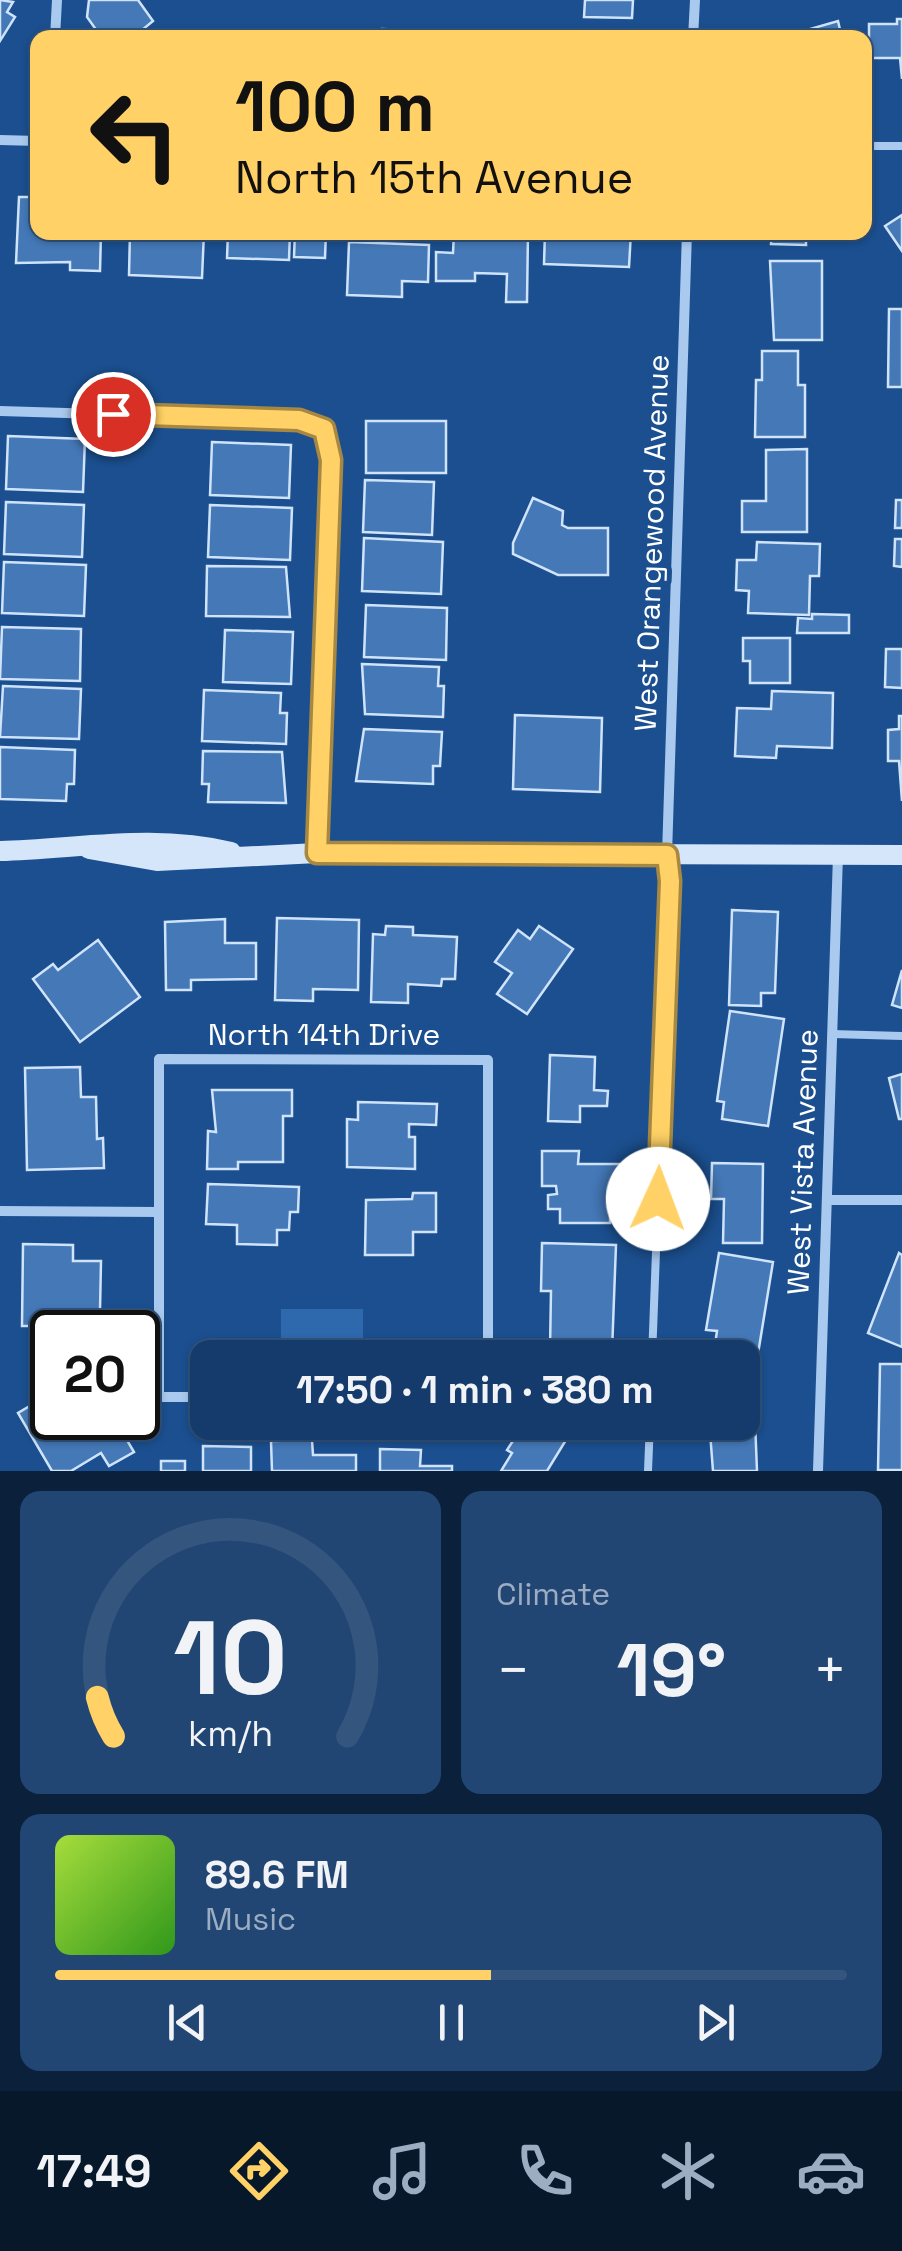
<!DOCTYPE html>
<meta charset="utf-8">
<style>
body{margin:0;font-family:"Space Grotesk",sans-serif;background:#214673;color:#f1f3f6;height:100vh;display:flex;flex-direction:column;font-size:38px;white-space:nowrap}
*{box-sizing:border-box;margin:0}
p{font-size:32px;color:#9dadc1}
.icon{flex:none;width:55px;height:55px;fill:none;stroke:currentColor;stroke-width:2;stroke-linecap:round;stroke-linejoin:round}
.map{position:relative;height:1471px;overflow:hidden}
.sheet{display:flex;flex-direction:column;gap:20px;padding:20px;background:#0b203b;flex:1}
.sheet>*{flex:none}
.banner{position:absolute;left:30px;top:30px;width:842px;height:210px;border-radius:20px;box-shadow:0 2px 8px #0004,0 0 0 2px #33557e;background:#ffd166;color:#111;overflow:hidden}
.speed{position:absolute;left:30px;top:1310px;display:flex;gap:20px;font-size:50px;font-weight:700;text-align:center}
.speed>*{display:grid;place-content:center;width:130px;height:130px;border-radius:50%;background:#143b6b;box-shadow:0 2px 8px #0004,0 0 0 2px #33557e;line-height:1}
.speed .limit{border:5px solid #111;border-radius:15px;background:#fff;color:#111}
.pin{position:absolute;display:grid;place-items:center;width:85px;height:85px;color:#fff;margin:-42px;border:5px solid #fff;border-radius:50%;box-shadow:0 2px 10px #0007}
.me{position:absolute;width:110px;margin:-55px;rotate:2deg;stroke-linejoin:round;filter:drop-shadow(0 0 8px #0008)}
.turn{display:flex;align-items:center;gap:35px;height:210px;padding:0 40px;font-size:45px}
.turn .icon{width:130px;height:130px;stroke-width:2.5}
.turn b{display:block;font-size:70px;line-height:85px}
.big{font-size:75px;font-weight:800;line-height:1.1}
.sheet .card{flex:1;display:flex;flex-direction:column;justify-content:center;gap:15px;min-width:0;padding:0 35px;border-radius:20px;background:#214673}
.sheet .dial{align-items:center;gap:0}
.dial svg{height:260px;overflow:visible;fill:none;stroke:#33557e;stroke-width:7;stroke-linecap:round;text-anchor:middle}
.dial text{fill:#f1f3f6;stroke:none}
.song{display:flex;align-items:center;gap:30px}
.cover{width:120px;height:120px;border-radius:15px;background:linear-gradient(135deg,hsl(80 70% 55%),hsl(110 70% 35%))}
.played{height:10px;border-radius:5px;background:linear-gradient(90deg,#ffd166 55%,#33557e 55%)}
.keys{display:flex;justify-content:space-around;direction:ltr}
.heat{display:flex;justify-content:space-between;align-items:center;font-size:55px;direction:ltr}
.sheet .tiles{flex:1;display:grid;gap:20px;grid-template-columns:1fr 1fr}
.card:last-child{grid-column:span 2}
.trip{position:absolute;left:190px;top:1340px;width:570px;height:100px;border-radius:20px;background:#143b6b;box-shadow:0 2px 8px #0004,0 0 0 2px #33557e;font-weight:800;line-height:100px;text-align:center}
.tab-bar{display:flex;height:160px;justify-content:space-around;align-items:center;background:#08182b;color:#9dadc1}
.tab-bar .icon{width:70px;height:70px}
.tab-bar .current{color:#ffd166}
.tab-bar b{font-size:45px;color:#f1f3f6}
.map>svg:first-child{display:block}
.green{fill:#2e69ad}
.building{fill:#4478b7;stroke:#cfe3fa;stroke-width:2.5}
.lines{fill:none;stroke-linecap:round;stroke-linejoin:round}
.lane{stroke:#a9c9ee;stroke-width:8}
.street{stroke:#a9c9ee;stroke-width:10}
.secondary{stroke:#d6e6fa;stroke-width:20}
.route-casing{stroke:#a68842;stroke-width:25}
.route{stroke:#ffd166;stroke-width:18}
.labels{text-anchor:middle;stroke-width:10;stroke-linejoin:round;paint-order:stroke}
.street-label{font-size:30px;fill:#fff;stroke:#1b4f8f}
</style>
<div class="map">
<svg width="902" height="1471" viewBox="0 0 902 1471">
<rect width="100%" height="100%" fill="#1b4f8f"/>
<rect class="green" x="281" y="1309" width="82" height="38"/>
<g class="building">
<path d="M0 0 13 2 7 12 15 17 0 41Z"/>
<path d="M89 0H138L153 21 142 30 150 38H102L87 17Z"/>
<path d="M585 0H633L632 18 584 17Z"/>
<path d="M897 19H902V79L900 58H869V24H897Z"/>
<path d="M838 21 842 38H779Z"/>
<path d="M382 29 427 31V38H382Z"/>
<rect x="470" y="30" width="49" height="8"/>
<rect x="181" y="34" width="55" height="4"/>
<path d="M19 197H38V232H101L100 271 70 270V262L16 263Z"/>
<path d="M902 215V251L885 226Z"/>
<path d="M130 232H204L202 278 129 275Z"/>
<path d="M228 232H290L289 260 227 258Z"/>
<path d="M295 232H326L325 258 294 257Z"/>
<path d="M454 232H528L527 302H506L507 274 475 273V281H436V252L453 253Z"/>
<path d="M545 232H631L629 267 544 264Z"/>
<path d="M772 232H806V245L771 244Z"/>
<path d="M349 242 429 245 428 282 402 281V297L347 295Z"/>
<path d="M770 261H822V340H774Z"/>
<path d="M889 309H902V387H888Z"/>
<path d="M762 351H798V385H805V437H755L756 380H762Z"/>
<rect x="366" y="421" width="80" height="52"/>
<path d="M8 436 85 439 83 492 6 489Z"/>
<path d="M212 442 291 445 289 498 210 495Z"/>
<path d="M807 449V532H742V501H766V450Z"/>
<path d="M365 480 434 482 432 535 363 532Z"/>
<path d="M533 498 563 511 562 525 568 528H608V575H558L513 554V543Z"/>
<path d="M896 500H902V528H895Z"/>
<path d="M6 502 84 505 82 557 4 554Z"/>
<path d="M210 505 292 508 290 560 208 557Z"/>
<path d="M364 538 443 542 441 594 362 591Z"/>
<path d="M895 539H902V567L894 566Z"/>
<path d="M757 542 820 544 819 576H810L809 615 748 613 749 591 736 590 737 560H756Z"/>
<path d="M4 562 86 565 84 616 2 613Z"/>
<path d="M207 566 286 567 290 617 206 616Z"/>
<path d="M366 605 447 608 446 660 364 657Z"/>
<path d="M812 614 849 615V633H797L798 618 812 619Z"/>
<path d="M2 627 81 629 80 681 0 679Z"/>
<path d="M225 630 293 632 291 684 223 682Z"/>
<path d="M743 638H790V683H750V661H743Z"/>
<path d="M886 649H902V688L885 687Z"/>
<path d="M362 664 439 667 438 686H444L443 717 365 714Z"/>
<path d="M3 686 81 689 79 739 0 737Z"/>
<path d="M204 690 281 693 280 713H287L286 744 202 741Z"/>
<path d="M772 691 833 693 832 748 777 746 776 758 735 756 737 708 771 709Z"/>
<path d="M515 715 602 718 600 792 513 789Z"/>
<path d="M899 716H902V801L899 761H888V730L899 729Z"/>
<path d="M364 729 442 732 440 766H433V784L356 781Z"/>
<path d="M0 747 75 750 74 784H67L66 801 0 799Z"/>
<path d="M203 751 282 752 286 803 208 802 209 784H202Z"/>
<path d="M732 910 778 912 775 993H761V1006L729 1005Z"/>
<path d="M277 918 359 920 358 990 313 989V1001L275 1000Z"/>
<path d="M225 919V943H256V979L191 980V990H166L165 922Z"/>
<path d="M386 926 413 927V935L457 937 455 979H442L441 986 408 984V1003L371 1002 373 934 385 935Z"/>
<path d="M539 926 573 949 527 1014 497 994 512 973 495 962 518 930 530 939Z"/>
<path d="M98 940 140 997 80 1042 33 979 53 964 58 970Z"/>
<path d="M902 970V1008L892 1005Z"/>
<path d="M730 1011 784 1019 768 1126 722 1119 724 1102 717 1101Z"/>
<path d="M550 1055 595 1057 594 1090 608 1091 607 1106H580V1122L548 1121Z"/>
<path d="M80 1067 81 1097H96L97 1139 103 1138 104 1168 27 1170 25 1068Z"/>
<path d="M902 1074V1119H899L889 1078Z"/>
<path d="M212 1090H292V1116H283V1162H238V1169H207L208 1131 216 1132Z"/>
<path d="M358 1102 437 1104 436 1125 409 1124V1137H415V1169L347 1167V1119L358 1120Z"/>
<path d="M542 1151H579L578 1164H625V1183H611L610 1223H560V1209H548V1195L557 1194 556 1186H542Z"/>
<path d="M712 1163 763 1164 762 1243H723L724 1199H711Z"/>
<path d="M208 1184 299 1187 298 1212H290L289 1230H277V1245L237 1244V1225L206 1224Z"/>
<path d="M413 1193H436V1232H413V1255H365L366 1200 412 1199Z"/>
<path d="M542 1243 616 1245 612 1352 550 1350 551 1291H541Z"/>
<path d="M23 1244 73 1245V1261H101L100 1311H88L87 1332H52V1351H48V1326H22Z"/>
<path d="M719 1253 773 1262 756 1366 742 1364V1358H713L717 1331 706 1330Z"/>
<path d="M899 1253 902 1255V1347L868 1333Z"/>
<path d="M880 1364H902V1470H878Z"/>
<path d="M52 1393V1418H114L134 1452 109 1466 101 1453 71 1471H52L18 1413Z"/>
<path d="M754 1395 757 1471H713L710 1432 697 1433V1422H742V1396Z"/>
<path d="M525 1422H577L547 1471H501L512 1453 507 1450Z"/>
<path d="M312 1440 313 1455H356V1471H272L271 1441Z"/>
<path d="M203 1446 251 1447V1471H203Z"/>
<path d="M380 1449 421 1450 420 1466H452V1471H380Z"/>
<rect x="161" y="1461" width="24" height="10"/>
</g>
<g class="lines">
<g class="lane">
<path d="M865 146H902"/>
<path d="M832 1034 902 1036"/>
<path d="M652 1358 670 881 667 858"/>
<path d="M648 1471 650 1422"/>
</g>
<g class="street">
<path d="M55 38 57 0"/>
<path d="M693 38 695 0"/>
<path d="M0 140 38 141"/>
<path d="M0 411 299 420 324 429 331 460 317 853"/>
<path d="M667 855 687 232"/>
<path d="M827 1200H902"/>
<path d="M0 1211 159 1212"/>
<path d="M208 1397H159V1059L488 1060V1358"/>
<path d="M818 1471 838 855"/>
</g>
<g class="secondary">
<path d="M89 849 157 861 317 853 902 855"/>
<path d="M0 851C78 849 153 833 231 852"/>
</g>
</g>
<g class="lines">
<defs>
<path id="route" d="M113 414 299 420 324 429 331 460 317 853 667 855 670 881 658 1199"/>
</defs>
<use href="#route" class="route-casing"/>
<use href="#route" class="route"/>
</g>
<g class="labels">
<g class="street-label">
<text transform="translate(652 543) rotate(-88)" y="10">West Orangewood Avenue</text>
<text x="324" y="1045">North 14th Drive</text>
<text transform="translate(803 1162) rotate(-88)" y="10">West Vista Avenue</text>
</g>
</g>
</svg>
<div class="speed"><div class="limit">20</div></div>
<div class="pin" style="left:113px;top:414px;background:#d93025"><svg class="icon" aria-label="arrive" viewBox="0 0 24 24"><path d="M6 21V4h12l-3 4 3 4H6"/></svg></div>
<svg class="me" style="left:658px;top:1199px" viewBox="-20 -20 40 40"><circle r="19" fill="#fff"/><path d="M0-13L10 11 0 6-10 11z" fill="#ffd166"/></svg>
<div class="trip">17:50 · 1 min · 380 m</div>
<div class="banner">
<div class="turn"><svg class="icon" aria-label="left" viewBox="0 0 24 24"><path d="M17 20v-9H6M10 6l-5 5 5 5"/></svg><div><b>100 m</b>North 15th Avenue</div></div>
</div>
</div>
<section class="sheet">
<div class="tiles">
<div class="card dial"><svg viewBox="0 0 100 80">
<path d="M14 69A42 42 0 1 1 86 69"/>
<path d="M14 69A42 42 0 0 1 9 57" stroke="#ffd166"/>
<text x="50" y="56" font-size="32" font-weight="700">10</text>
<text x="50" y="72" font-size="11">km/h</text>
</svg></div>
<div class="card"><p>Climate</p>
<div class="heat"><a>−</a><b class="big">19°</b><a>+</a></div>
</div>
<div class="card">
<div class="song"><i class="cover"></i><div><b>89.6 FM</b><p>Music</p></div></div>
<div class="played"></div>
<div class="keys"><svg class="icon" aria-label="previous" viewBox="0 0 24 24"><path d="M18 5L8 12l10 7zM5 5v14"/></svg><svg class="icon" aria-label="pause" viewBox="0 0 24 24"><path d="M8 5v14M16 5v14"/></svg><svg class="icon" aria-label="next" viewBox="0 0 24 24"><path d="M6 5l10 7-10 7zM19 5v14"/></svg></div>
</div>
</div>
</section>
<nav class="tab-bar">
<b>17:49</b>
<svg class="icon current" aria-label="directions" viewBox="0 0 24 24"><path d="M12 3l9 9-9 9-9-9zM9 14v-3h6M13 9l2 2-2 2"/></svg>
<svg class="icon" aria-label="music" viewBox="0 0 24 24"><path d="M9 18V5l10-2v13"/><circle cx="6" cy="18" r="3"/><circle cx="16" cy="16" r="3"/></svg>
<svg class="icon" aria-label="phone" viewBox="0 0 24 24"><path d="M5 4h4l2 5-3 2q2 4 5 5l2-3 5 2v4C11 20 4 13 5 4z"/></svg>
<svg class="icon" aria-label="climate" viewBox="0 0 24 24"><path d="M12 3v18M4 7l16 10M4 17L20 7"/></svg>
<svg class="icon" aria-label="car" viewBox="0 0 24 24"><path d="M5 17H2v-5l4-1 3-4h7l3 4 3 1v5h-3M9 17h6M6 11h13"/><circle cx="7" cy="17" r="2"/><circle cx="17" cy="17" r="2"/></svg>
</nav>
